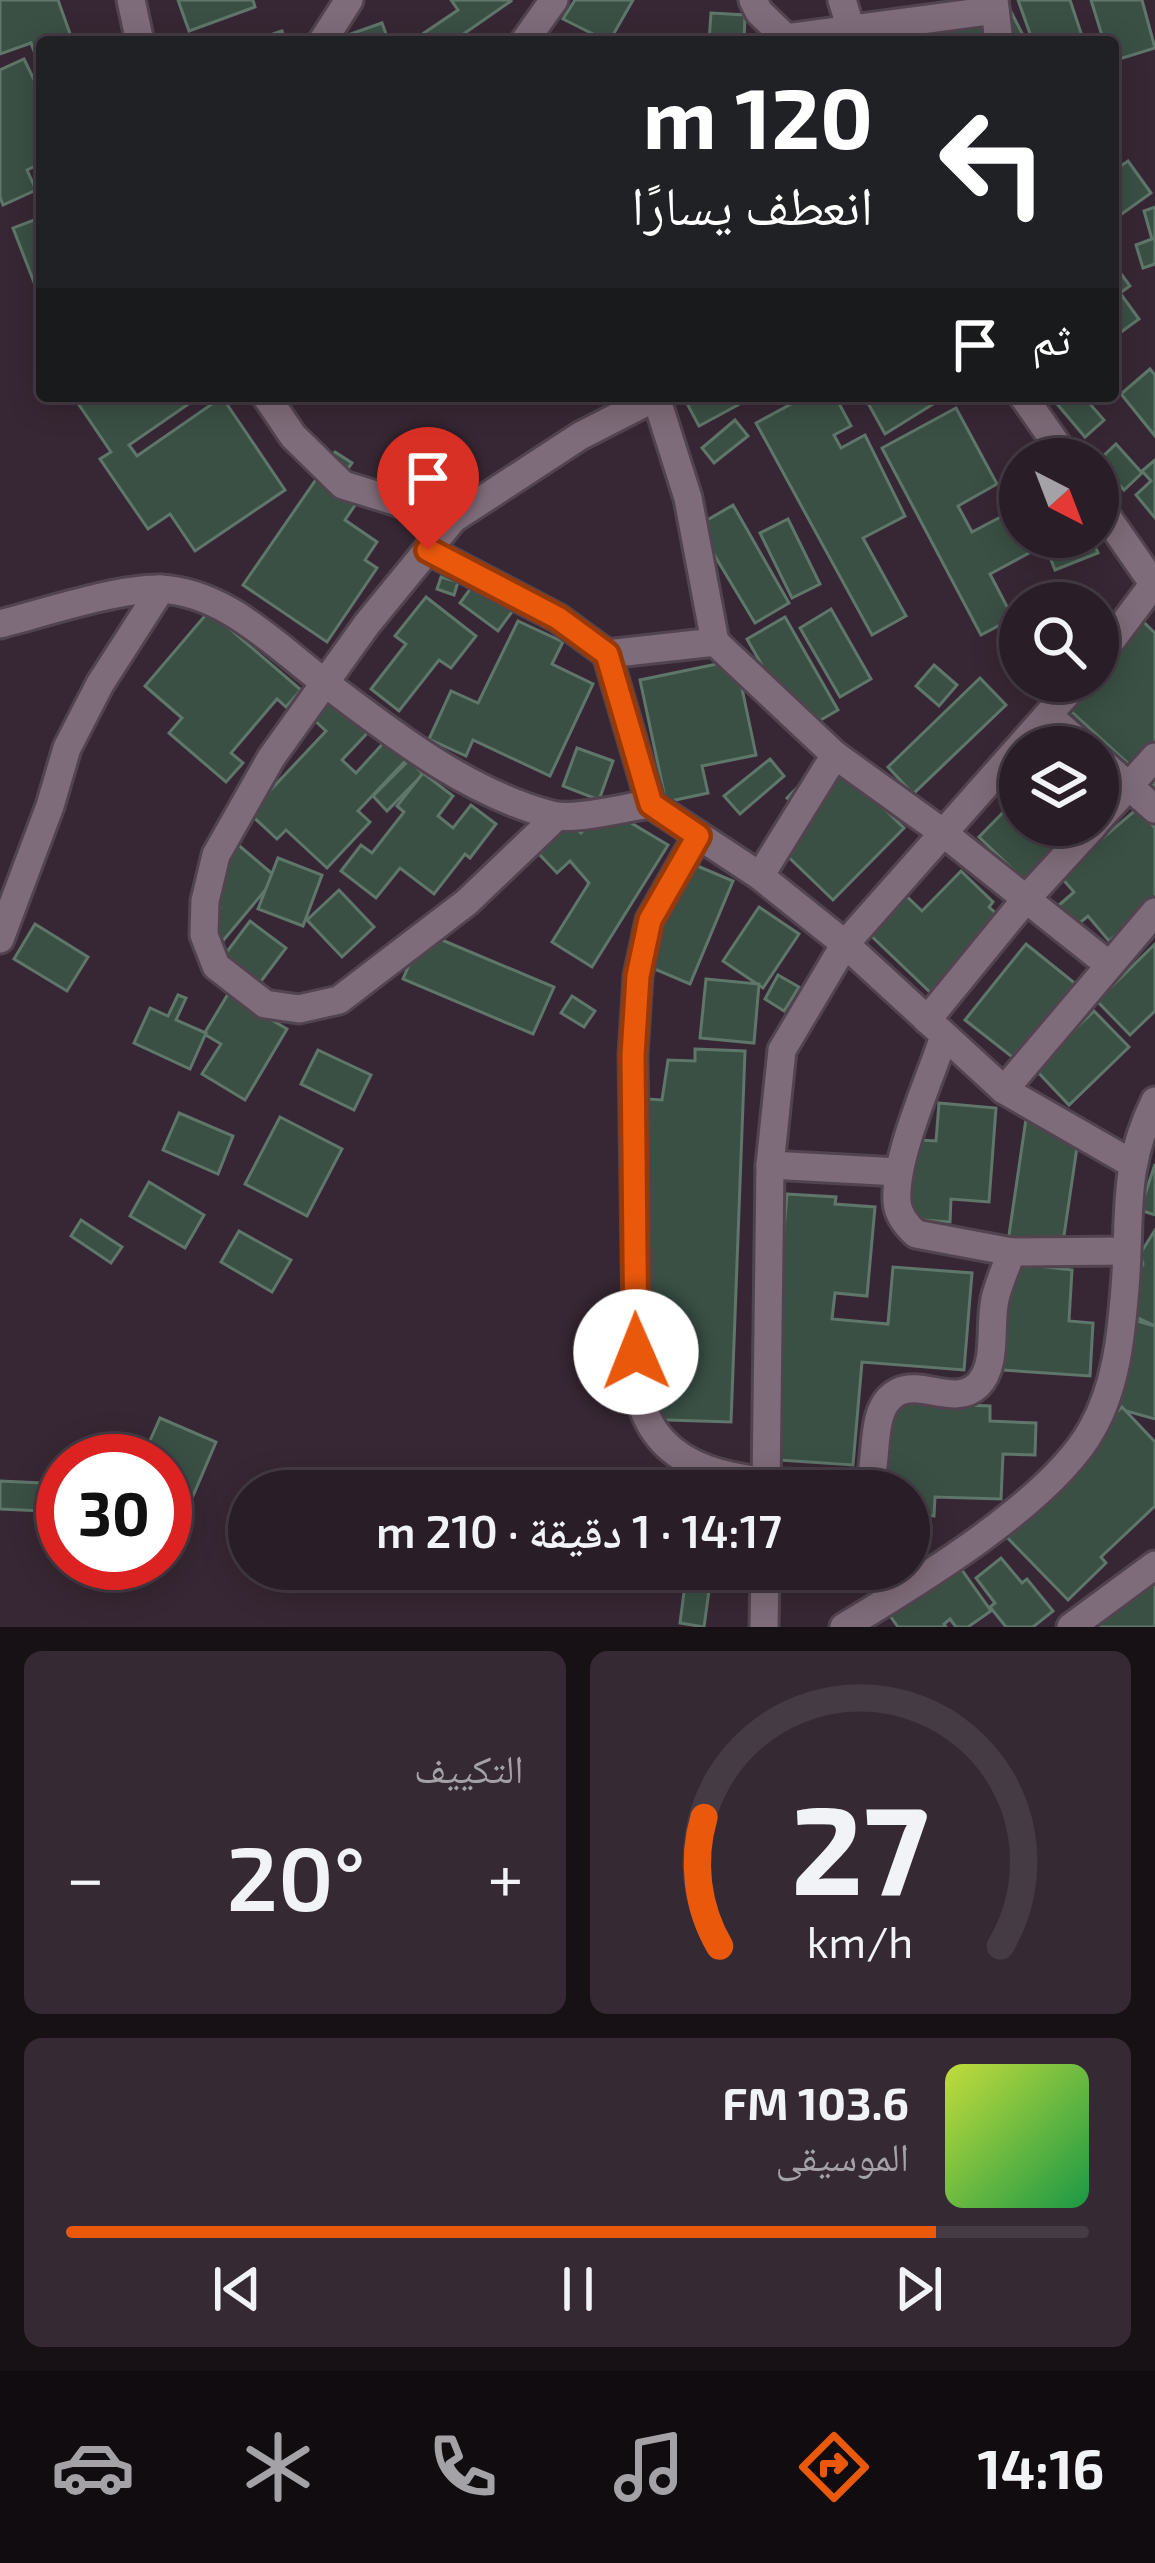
<!DOCTYPE html>
<html lang="ar">
<meta charset="utf-8">
<style>
body{margin:0;font-family:"Exo 2","Noto Naskh Arabic",sans-serif;background:#352a33;color:#f1f3f6;direction:rtl;height:100vh;display:flex;flex-direction:column;font-size:45px;white-space:nowrap}
*{box-sizing:border-box;margin:0}
p{font-size:39px;color:#a5a2a7}
.icon{flex:none;width:66px;height:66px;fill:none;stroke:currentColor;stroke-width:2;stroke-linecap:round;stroke-linejoin:round}
.map{position:relative;height:1627px;overflow:hidden;direction:ltr}
.sheet{display:flex;flex-direction:column;gap:24px;padding:24px;background:#171015;flex:1}
.sheet>*{flex:none}
.banner{position:absolute;left:36px;top:36px;width:1083px;height:366px;border-radius:12px;box-shadow:0 6px 30px #0003,0 0 0 3px #453b44;direction:rtl;background:#202124;color:#fff;overflow:hidden}
.needle{width:78px;rotate:138deg}
.controls{position:absolute;left:999px;top:438px;display:grid;gap:24px}
.controls a{display:grid;place-items:center;width:120px;height:120px;border-radius:50%;background:#291d27;box-shadow:0 6px 30px #0003,0 0 0 3px #453b44;font-size:60px}
.speed{position:absolute;left:36px;top:1434px;display:flex;gap:24px;font-size:60px;font-weight:700;text-align:center}
.speed>*{display:grid;place-content:center;width:156px;height:156px;border-radius:50%;background:#291d27;box-shadow:0 6px 30px #0003,0 0 0 3px #453b44;line-height:1}
.speed .limit{border:18px solid #d22;background:#fff;color:#111}
.pin{position:absolute;display:grid;place-items:center;width:102px;height:102px;color:#fff;margin:-123px -51px;border-radius:50% 50% 50% 0;rotate:-45deg;box-shadow:0 0 12px #0007}
.pin .icon{rotate:45deg}
.me{position:absolute;width:132px;margin:-66px;rotate:359deg;stroke-linejoin:round;filter:drop-shadow(0 0 9px #0008)}
.turn{display:flex;align-items:center;gap:42px;height:252px;padding:0 48px;font-size:54px}
.turn .icon{width:156px;height:156px;stroke-width:2.5}
.turn b{display:block;font-size:84px;line-height:102px}
.then{display:flex;align-items:center;height:114px;padding:0 48px;background:#0003;gap:24px;font-size:45px}
.big{font-size:90px;font-weight:600;line-height:1.1}
.sheet .tile{flex:1;display:flex;flex-direction:column;justify-content:center;gap:18px;min-width:0;padding:0 42px;border-radius:18px;background:#352a33}
.sheet .dial{align-items:center;gap:0}
.dial svg{height:312px;overflow:visible;fill:none;stroke:#453b44;stroke-width:7;stroke-linecap:round;text-anchor:middle}
.dial text{fill:#f1f3f6;stroke:none}
.song{display:flex;align-items:center;gap:36px}
.cover{width:144px;height:144px;border-radius:18px;background:linear-gradient(135deg,hsl(70 70% 55%),hsl(140 70% 35%))}
.played{height:12px;border-radius:6px;background:linear-gradient(90deg,#ea580c 85%,#453b44 85%)}
.keys{display:flex;justify-content:space-around;direction:ltr}
.heat{display:flex;justify-content:space-between;align-items:center;font-size:66px;direction:ltr}
.sheet .tiles{flex:1;display:grid;gap:24px;grid-template-columns:1fr 1fr}
.tile:last-child{grid-column:span 2}
.trip{position:absolute;left:228px;top:1470px;width:702px;height:120px;border-radius:60px;background:#291d27;box-shadow:0 6px 30px #0003,0 0 0 3px #453b44;font-weight:600;line-height:120px;text-align:center;direction:rtl}
.tab-bar{display:flex;height:192px;justify-content:space-around;align-items:center;background:#100c10;color:#a5a2a7}
.tab-bar .icon{width:84px;height:84px}
.tab-bar .active{color:#ea580c}
.tab-bar b{font-size:54px;color:#f1f3f6}
.map>svg:first-child{display:block}
.building{fill:#3a5045;stroke:#5f766a;stroke-width:3}
.lines{fill:none;stroke-linecap:round;stroke-linejoin:round}
.minor-casing{stroke:#52444f;stroke-width:33}
.minor{stroke:#7f6c7a;stroke-width:27}
.route-casing{stroke:#983908;stroke-width:30}
.route{stroke:#ea580c;stroke-width:21}
</style>
<div class="map">
<svg width="1155" height="1627" viewBox="0 0 1155 1627">
<rect width="100%" height="100%" fill="#372734"/>
<g class="building">
<path d="M0 0H58L73 42H42V60L38 62 31 43 0 54Z"/>
<path d="M178 0H253L255 7 189 31Z"/>
<path d="M451 0H510L511 1 452 42H430L424 33 458 10Z"/>
<path d="M575 0H633L609 42 563 19Z"/>
<path d="M1005 0 1024 37 1014 42H908L974 9Z"/>
<path d="M1018 0H1070L1084 42H1033Z"/>
<path d="M1091 0H1142L1155 48 1113 61V42H1104Z"/>
<path d="M711 13 745 15 744 42H709Z"/>
<path d="M382 23 389 42H341L339 38Z"/>
<path d="M282 31 286 42H262L261 38Z"/>
<path d="M24 59 36 84 42 81V163L27 170 36 190 3 205 0 197V70Z"/>
<path d="M1128 161 1151 193 1119 216 1113 208V171Z"/>
<path d="M1155 207V264L1143 268 1136 245 1152 239 1144 211Z"/>
<path d="M42 217V303L13 228Z"/>
<path d="M1113 263 1130 286 1120 293 1139 319 1113 338Z"/>
<path d="M1150 369 1155 375V436L1121 394Z"/>
<path d="M73 396H200L129 445 137 456 222 397 285 490 195 551 170 514 148 529 100 459 111 452Z"/>
<path d="M683 396H733L738 405 699 426Z"/>
<path d="M806 396H835L851 426 834 435 841 448 865 435 905 516 863 538 906 616 872 635 756 423Z"/>
<path d="M864 396H946L885 434Z"/>
<path d="M1067 396H1083L1104 420 1085 437 1057 404Z"/>
<path d="M956 408 997 484 958 506 972 532 1010 512 1020 537 1031 552 990 574 1013 618 981 635 882 448Z"/>
<path d="M735 420 748 436 714 463 702 448Z"/>
<path d="M1116 444 1142 473 1124 490 1098 461Z"/>
<path d="M335 452 352 463 344 474 366 489 345 520 377 542 365 560 377 568 327 642 243 585Z"/>
<path d="M1155 460V518L1136 495 1151 481 1142 471Z"/>
<path d="M733 505 789 603 755 623 697 526Z"/>
<path d="M788 519 820 584 792 598 760 533Z"/>
<path d="M1042 537H1091L1098 553 1055 570Z"/>
<path d="M441 577 458 582 454 595 437 589Z"/>
<path d="M479 577 517 605 498 631 460 603Z"/>
<path d="M426 597 476 636 451 668 439 660 399 711 371 689 406 644 395 636Z"/>
<path d="M831 609 871 679 840 697 800 628Z"/>
<path d="M209 611 301 690 286 707 277 699 231 753 243 763 226 782 169 733 182 718 145 686Z"/>
<path d="M1132 611 1155 633V788L1062 703 1082 681H1098V648Z"/>
<path d="M785 617 838 710 800 732 747 639Z"/>
<path d="M518 621 563 642 552 664 593 684 550 776 473 740 466 756 429 739 451 691 478 703Z"/>
<path d="M736 660 756 755 702 766 708 793 666 802 640 680Z"/>
<path d="M934 665 957 685 939 706 916 686Z"/>
<path d="M980 678 1006 705 913 794 888 767Z"/>
<path d="M336 692 373 727 342 760 356 773 387 739 408 758 358 811 370 822 327 868 286 830 277 839 249 813 326 731 312 718Z"/>
<path d="M577 748 613 761 599 800 563 786Z"/>
<path d="M829 755 904 828 833 900 774 843 803 813 787 798Z"/>
<path d="M770 759 784 776 740 814 724 796Z"/>
<path d="M409 760 423 774 387 811 373 796Z"/>
<path d="M423 773 453 796 438 816 453 828 471 805 496 824 470 858 465 854 434 894 400 868 376 898 341 871 361 845 372 853 404 812 397 806Z"/>
<path d="M1020 795V825H1084L1027 883 979 837Z"/>
<path d="M1138 808 1155 828V902L1109 941 1088 916 1076 926 1058 906 1074 892 1059 875Z"/>
<path d="M599 812 621 817 668 845 592 967 552 942 589 883 570 861 557 873 539 854 568 822 581 833Z"/>
<path d="M236 843 276 877 217 948 199 934 220 908 197 890Z"/>
<path d="M278 858 322 875 303 926 258 909Z"/>
<path d="M688 862 733 881 690 984 645 965Z"/>
<path d="M961 871 993 902 989 907 1008 924 936 998 862 927 899 889 922 911Z"/>
<path d="M339 890 374 927 342 957 307 920Z"/>
<path d="M759 907 799 934 763 988 723 961Z"/>
<path d="M250 921 286 948 256 988 220 961Z"/>
<path d="M35 924 88 957 67 991 14 959Z"/>
<path d="M423 932 554 987 533 1034 403 979Z"/>
<path d="M1026 944 1077 985 1016 1060 965 1020Z"/>
<path d="M1155 944V1011L1130 1035 1097 1001Z"/>
<path d="M778 975 799 987 784 1011 765 999Z"/>
<path d="M706 979 759 984 754 1043 700 1038Z"/>
<path d="M228 994 287 1029 245 1100 202 1074 221 1044 204 1034Z"/>
<path d="M178 995 186 998 176 1020 206 1033 190 1069 134 1043 150 1008 168 1016Z"/>
<path d="M572 996 595 1011 584 1027 561 1013Z"/>
<path d="M1094 1011 1129 1047 1069 1105 1034 1068Z"/>
<path d="M695 1049 745 1051 731 1422 636 1419 648 1099 662 1100 668 1060 695 1061Z"/>
<path d="M318 1050 371 1075 354 1110 301 1084Z"/>
<path d="M939 1103 996 1108 989 1202 951 1199 950 1222 897 1218 904 1139 936 1141Z"/>
<path d="M179 1113 233 1136 218 1174 163 1150Z"/>
<path d="M280 1117 342 1149 307 1216 245 1184Z"/>
<path d="M1026 1119 1080 1127 1062 1249 1008 1242Z"/>
<path d="M1155 1164V1215L1140 1210Z"/>
<path d="M149 1182 204 1215 185 1248 130 1216Z"/>
<path d="M787 1194 836 1197 835 1204 875 1207 867 1296 835 1293 832 1319 888 1324 893 1267 972 1273 964 1370 862 1362 853 1465 765 1459Z"/>
<path d="M81 1220 122 1247 111 1263 71 1236Z"/>
<path d="M1155 1230V1326L1136 1317 1130 1290 1143 1264 1140 1254Z"/>
<path d="M239 1231 291 1260 272 1292 221 1262Z"/>
<path d="M996 1261 1072 1270 1069 1321 1093 1323 1090 1376 988 1369Z"/>
<path d="M1137 1321 1155 1326V1419L1112 1407Z"/>
<path d="M885 1402 990 1406V1421L1036 1423 1035 1455 1003 1454 1001 1499 935 1497 934 1516 909 1515V1491H873Z"/>
<path d="M1122 1407 1155 1442V1506L1101 1557 1106 1563 1068 1600 997 1527Z"/>
<path d="M160 1418 216 1442 175 1538 165 1533V1461H141Z"/>
<path d="M0 1481 63 1484V1512L0 1509Z"/>
<path d="M699 1482 724 1485 723 1491H698Z"/>
<path d="M952 1556 991 1611 968 1627H956L950 1619 944 1624 946 1627H898L883 1606Z"/>
<path d="M1001 1558 1022 1583 1027 1579 1053 1611 1033 1627H1006L990 1607 995 1603 976 1578Z"/>
<path d="M279 1569H335L334 1580 279 1575Z"/>
<path d="M687 1569H712L704 1627 680 1623Z"/>
<path d="M1155 1569V1627H1080Z"/>
</g>
<g class="lines">
<defs>
<g id="minor">
<path d="M131 0 140 42"/>
<path d="M753 0 759 12 786 38 995 10"/>
<path d="M842 0 855 42"/>
<path d="M994 0 999 42"/>
<path d="M322 42 349 0"/>
<path d="M524 42 554 0"/>
<path d="M266 396 293 436 343 485 453 519"/>
<path d="M1023 396 1067 459"/>
<path d="M1098 504 1155 586"/>
<path d="M428 550 558 618 607 654 715 642 688 498 656 397"/>
<path d="M0 624C43 613 118 588 160 589 226 592 276 646 324 682 393 734 467 793 552 815 574 821 626 807 651 804L760 876 845 944 1004 1090 1131 1163"/>
<path d="M715 642 835 755 942 832 1109 965"/>
<path d="M607 654 651 804"/>
<path d="M1098 658 1155 582"/>
<path d="M1048 715 1084 747"/>
<path d="M1098 759 1155 809"/>
<path d="M556 817 467 902 339 1000 299 1009 265 1004 216 966 204 935 205 901 216 855 271 758 367 624 453 519 580 436 658 396"/>
<path d="M1098 820 1155 757"/>
<path d="M698 835 650 920 638 976 633 1055 638 1388C656 1493 776 1481 858 1486L871 1477C878 1452 870 1406 898 1392 922 1380 955 1407 978 1385 999 1364 988 1322 996 1295 1000 1281 1006 1266 1012 1252L916 1234C906 1225 898 1215 897 1202 894 1157 930 1080 944 1036"/>
<path d="M760 876 835 755"/>
<path d="M0 939 50 806 67 748 100 684 161 589"/>
<path d="M927 1020 1026 899 1094 825"/>
<path d="M1004 1090 1155 912"/>
<path d="M770 1165 899 1172"/>
<path d="M1012 1252 1125 1251"/>
<path d="M766 1491 770 1165 782 1050 845 944 1078 681"/>
<path d="M764 1627 765 1569"/>
<path d="M844 1627C915 1584 1052 1502 1092 1429 1116 1387 1121 1337 1125 1288 1131 1217 1121 1170 1155 1101"/>
<path d="M1071 1627 1155 1565"/>
</g>
</defs>
<use href="#minor" class="minor-casing"/>
<use href="#minor" class="minor"/>
</g>
<g class="lines">
<defs>
<path id="route" d="M428 550 558 618 607 654 651 804 698 836 650 920 638 976 633 1055 636 1352"/>
</defs>
<use href="#route" class="route-casing"/>
<use href="#route" class="route"/>
</g>
</svg>
<div class="controls">
<a><svg class="needle" viewBox="-14 -14 28 28"><path d="M0-13l5 13h-10z" fill="#e53935"/><path d="M0 13l5-13h-10z" fill="#a5a2a7"/></svg></a>
<a><svg class="icon" aria-label="search" viewBox="0 0 24 24"><circle cx="10" cy="10" r="6"/><path d="M15 15l6 6"/></svg></a>
<a><svg class="icon" aria-label="layers" viewBox="0 0 24 24"><path d="M12 4l9 5-9 5-9-5zM3 14l9 5 9-5"/></svg></a>
</div>
<div class="speed"><div class="limit">30</div></div>
<div class="pin" style="left:428px;top:550px;background:#d93025"><svg class="icon" aria-label="arrive" viewBox="0 0 24 24"><path d="M6 21V4h12l-3 4 3 4H6"/></svg></div>
<svg class="me" style="left:636px;top:1352px" viewBox="-20 -20 40 40"><circle r="19" fill="#fff"/><path d="M0-13L10 11 0 6-10 11z" fill="#ea580c"/></svg>
<div class="trip">14:17 · 1 دقيقة · 210 m</div>
<div class="banner">
<div class="turn"><svg class="icon" aria-label="left" viewBox="0 0 24 24"><path d="M17 20v-9H6M10 6l-5 5 5 5"/></svg><div><b>120 m</b>انعطف يسارًا</div></div>
<div class="then">ثم<svg class="icon" aria-label="arrive" viewBox="0 0 24 24"><path d="M6 21V4h12l-3 4 3 4H6"/></svg></div>
</div>
</div>
<section class="sheet">
<div class="tiles">
<div class="tile dial"><svg viewBox="0 0 100 80">
<path d="M14 69A42 42 0 1 1 86 69"/>
<path d="M14 69A42 42 0 0 1 10 36" stroke="#ea580c"/>
<text x="50" y="56" font-size="32" font-weight="700">27</text>
<text x="50" y="72" font-size="11">km/h</text>
</svg></div>
<div class="tile"><p>التكييف</p>
<div class="heat"><a>−</a><b class="big">20°</b><a>+</a></div>
</div>
<div class="tile">
<div class="song"><i class="cover"></i><div><b>103.6 FM</b><p>الموسيقى</p></div></div>
<div class="played"></div>
<div class="keys"><svg class="icon" aria-label="previous" viewBox="0 0 24 24"><path d="M18 5L8 12l10 7zM5 5v14"/></svg><svg class="icon" aria-label="pause" viewBox="0 0 24 24"><path d="M8 5v14M16 5v14"/></svg><svg class="icon" aria-label="next" viewBox="0 0 24 24"><path d="M6 5l10 7-10 7zM19 5v14"/></svg></div>
</div>
</div>
</section>
<nav class="tab-bar">
<b>14:16</b>
<svg class="icon active" aria-label="directions" viewBox="0 0 24 24"><path d="M12 3l9 9-9 9-9-9zM9 14v-3h6M13 9l2 2-2 2"/></svg>
<svg class="icon" aria-label="music" viewBox="0 0 24 24"><path d="M9 18V5l10-2v13"/><circle cx="6" cy="18" r="3"/><circle cx="16" cy="16" r="3"/></svg>
<svg class="icon" aria-label="phone" viewBox="0 0 24 24"><path d="M5 4h4l2 5-3 2q2 4 5 5l2-3 5 2v4C11 20 4 13 5 4z"/></svg>
<svg class="icon" aria-label="climate" viewBox="0 0 24 24"><path d="M12 3v18M4 7l16 10M4 17L20 7"/></svg>
<svg class="icon" aria-label="car" viewBox="0 0 24 24"><path d="M5 17H2v-5l4-1 3-4h7l3 4 3 1v5h-3M9 17h6M6 11h13"/><circle cx="7" cy="17" r="2"/><circle cx="17" cy="17" r="2"/></svg>
</nav>
